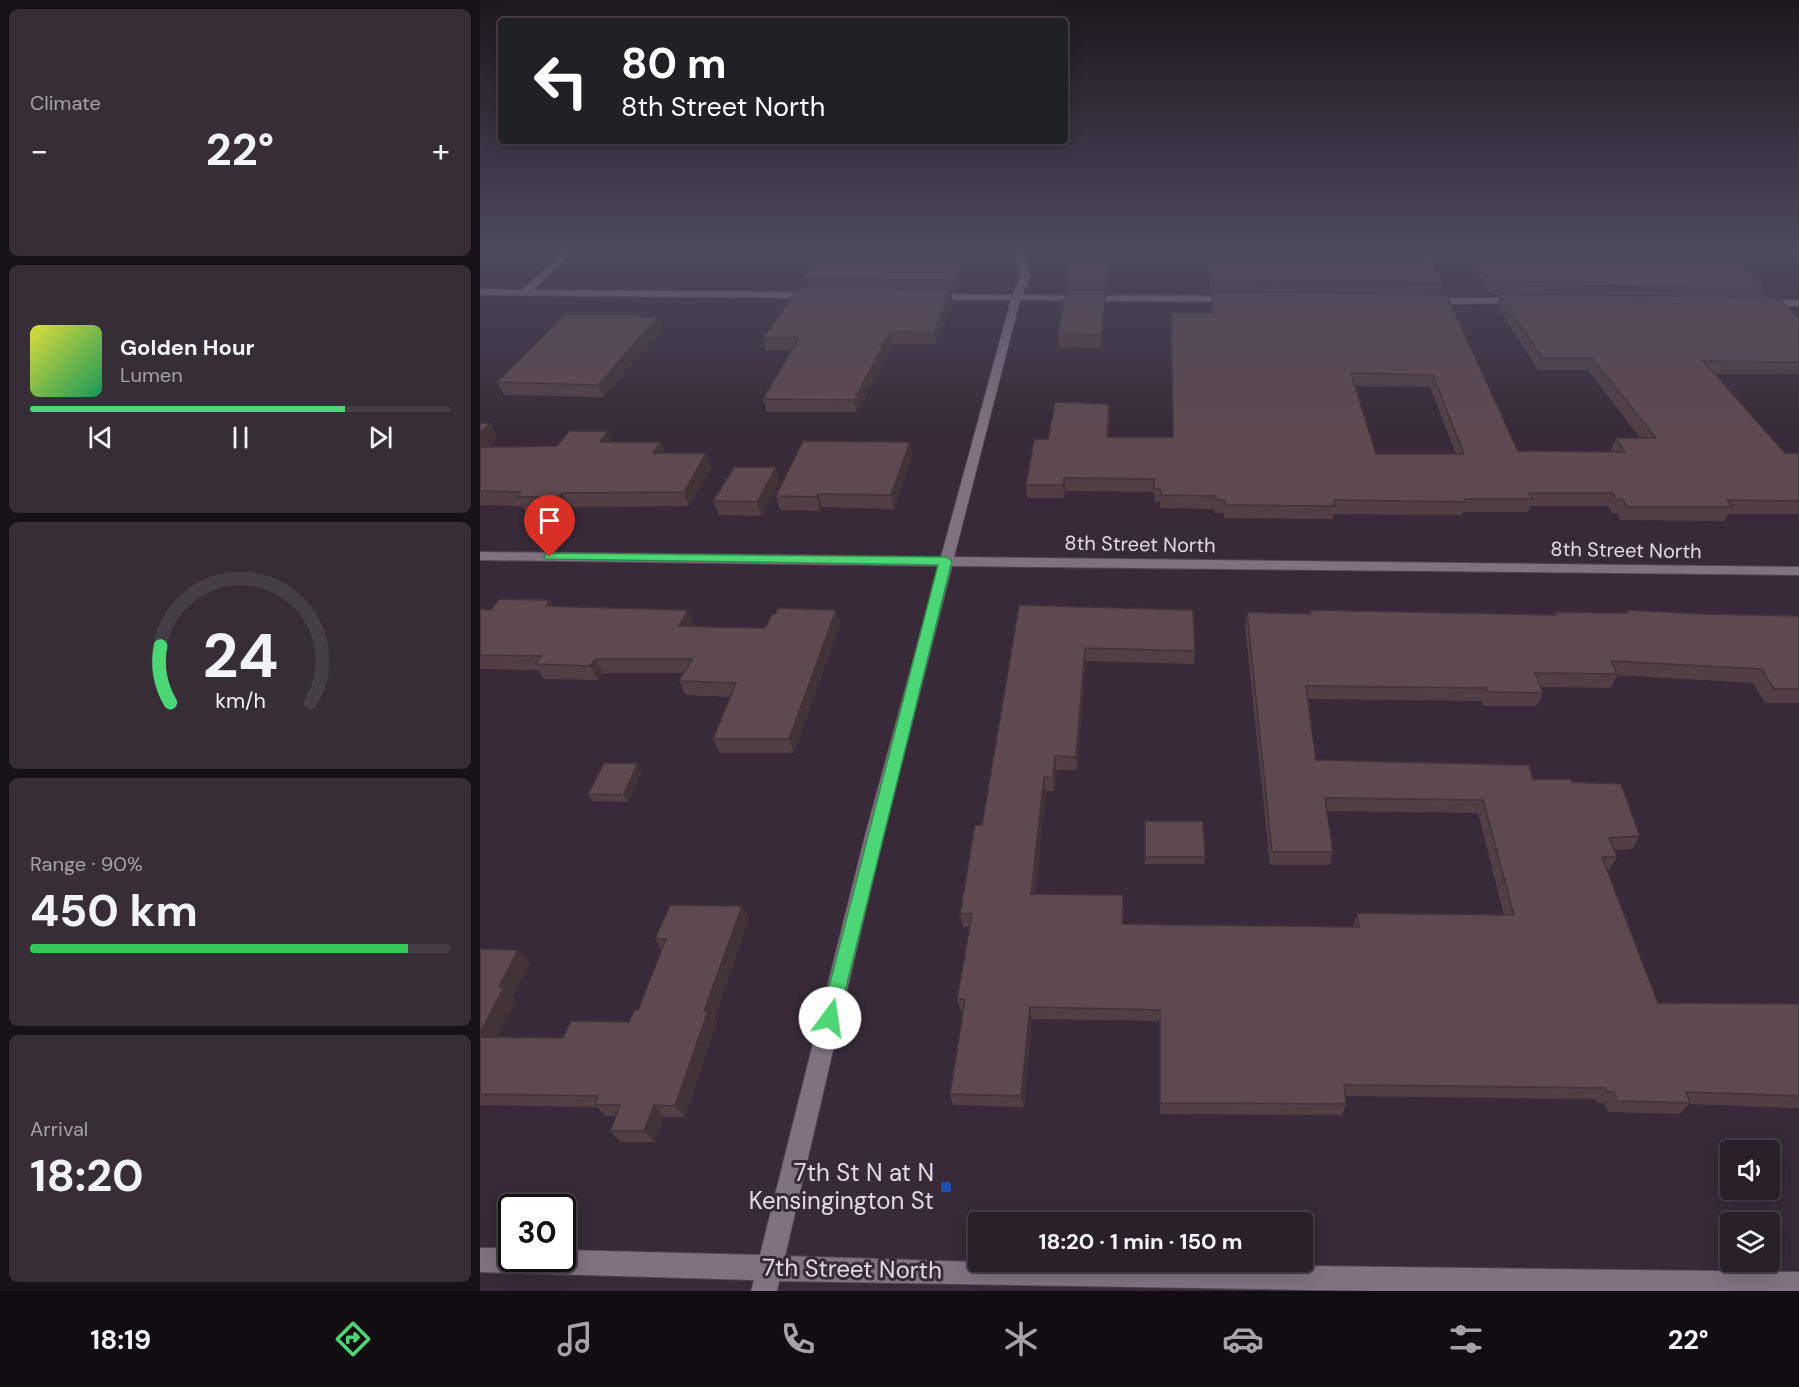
<!DOCTYPE html>
<meta charset="utf-8">
<style>
body{margin:0;font-family:"DM Sans",sans-serif;background:#362d36;color:#f1f3f6;height:100vh;display:flex;flex-direction:column;font-size:22px;white-space:nowrap}
*{box-sizing:border-box;margin:0}
p{font-size:20px;color:#a5a3a8}
.icon{flex:none;width:33px;height:33px;fill:none;stroke:currentColor;stroke-width:2;stroke-linecap:round;stroke-linejoin:round}
.map{position:relative;flex:1;overflow:hidden}
.side{display:flex;flex-direction:column;gap:9px;padding:9px;background:#171217;width:480px}
.side>*{flex:none}
.hud{position:absolute;left:18px;top:18px;width:570px;height:126px;border-radius:6px;box-shadow:0 3px 15px #0003,0 0 0 2px #463e47;background:#202124;color:#fff;overflow:hidden}
.buttons{position:absolute;left:1240px;top:1140px;display:grid;gap:12px}
.buttons a{display:grid;place-items:center;width:60px;height:60px;border-radius:6px;background:#2a202a;box-shadow:0 3px 15px #0003,0 0 0 2px #463e47;font-size:30px}
.speed{position:absolute;left:18px;top:1194px;display:flex;gap:12px;font-size:30px;font-weight:700;text-align:center}
.speed>*{display:grid;place-content:center;width:78px;height:78px;border-radius:50%;background:#2a202a;box-shadow:0 3px 15px #0003,0 0 0 2px #463e47;line-height:1}
.speed .limit{border:3px solid #111;border-radius:9px;background:#fff;color:#111}
.pin{position:absolute;display:grid;place-items:center;width:51px;height:51px;color:#fff;margin:-62px -26px;border-radius:50% 50% 50% 0;rotate:-45deg;box-shadow:0 0 6px #0007}
.pin .icon{rotate:45deg}
.me{position:absolute;width:66px;margin:-33px;rotate:14deg;stroke-linejoin:round;filter:drop-shadow(0 0 4px #0008)}
.turn{display:flex;align-items:center;gap:21px;height:126px;padding:0 24px;font-size:27px}
.turn .icon{width:78px;height:78px;stroke-width:2.5}
.turn b{display:block;font-size:42px;line-height:51px}
.big{font-size:45px;font-weight:700;line-height:1.1}
.side .card{flex:1;display:flex;flex-direction:column;justify-content:center;gap:9px;min-width:0;padding:0 21px;border-radius:9px;background:#362d36}
.side .dial{align-items:center;gap:0}
.dial svg{height:156px;overflow:visible;fill:none;stroke:#463e47;stroke-width:7;stroke-linecap:round;text-anchor:middle}
.dial text{fill:#f1f3f6;stroke:none}
.song{display:flex;align-items:center;gap:18px}
.cover{width:72px;height:72px;border-radius:9px;background:linear-gradient(135deg,hsl(60 70% 55%),hsl(150 70% 35%))}
.played{height:6px;border-radius:3px;background:linear-gradient(90deg,#4dd676 75%,#463e47 75%)}
.keys{display:flex;justify-content:space-around;direction:ltr}
.heat{display:flex;justify-content:space-between;align-items:center;font-size:33px;direction:ltr}
.charge{height:9px;border-radius:4px;background:linear-gradient(90deg,#34c759 90%,#463e47 0)}
.trip{position:absolute;left:488px;top:1212px;width:345px;height:60px;border-radius:6px;background:#2a202a;box-shadow:0 3px 15px #0003,0 0 0 2px #463e47;font-weight:700;line-height:60px;text-align:center}
.tab-bar{display:flex;height:96px;justify-content:space-around;align-items:center;background:#110d11;color:#a5a3a8}
.tab-bar .icon{width:42px;height:42px}
.tab-bar .current{color:#4dd676}
.tab-bar b{font-size:27px;color:#f1f3f6}
main{display:flex;flex:1;min-height:0}
.map>svg:first-child{display:block}
.lines{fill:none;stroke-linecap:round;stroke-linejoin:round}
.street-casing{stroke:#524752;stroke-width:2}
.street{fill:#817281;fill-rule:evenodd}
.wall{fill:#513f45;fill-rule:evenodd}
.shaded-wall{fill:#423338}
.building{fill:#5e4950;stroke:#423338;stroke-width:1.5;fill-rule:evenodd}
.route{fill:#4dd676;stroke:#328b4d;stroke-width:1.5}
.transit-dot{fill:#1a4fb4;stroke:#382a38;stroke-width:2}
.labels{text-anchor:middle;stroke-width:6;stroke-linejoin:round;paint-order:stroke}
.street-label{font-size:20px;fill:#e3dbe3;stroke:#382a38}
.near-poi-label{font-size:24px;fill:#e3dbe3;stroke:#382a38;text-anchor:end}
.near-street-label{font-size:24px;fill:#e3dbe3;stroke:#382a38}
</style>
<main>
<section class="side">
<div class="card"><p>Climate</p>
<div class="heat"><a>−</a><b class="big">22°</b><a>+</a></div>
</div>
<div class="card">
<div class="song"><i class="cover"></i><div><b>Golden Hour</b><p>Lumen</p></div></div>
<div class="played"></div>
<div class="keys"><svg class="icon" aria-label="previous" viewBox="0 0 24 24"><path d="M18 5L8 12l10 7zM5 5v14"/></svg><svg class="icon" aria-label="pause" viewBox="0 0 24 24"><path d="M8 5v14M16 5v14"/></svg><svg class="icon" aria-label="next" viewBox="0 0 24 24"><path d="M6 5l10 7-10 7zM19 5v14"/></svg></div>
</div>
<div class="card dial"><svg viewBox="0 0 100 80">
<path d="M14 69A42 42 0 1 1 86 69"/>
<path d="M14 69A42 42 0 0 1 9 40" stroke="#4dd676"/>
<text x="50" y="56" font-size="32" font-weight="700">24</text>
<text x="50" y="72" font-size="11">km/h</text>
</svg></div>
<div class="card"><p>Range · 90%</p><b class="big">450 km</b><div class="charge"></div></div>
<div class="card"><p>Arrival</p><b class="big">18:20</b></div>
</section>
<div class="map">
<svg width="1319" height="1291" viewBox="0 0 1319 1291">
<rect width="100%" height="100%" fill="#382a38"/>
<g class="lines">
<defs>
<g id="street">
<path d="M83 252H92L53 290 332 292 337 295 332 298 0 295V289L42 290Z"/>
<path d="M535 252H543L542 255 551 275 542 295 749 296 754 299 749 302 540 300 474 557 1319 567V575L472 566 403 836 305 1256 498 1262 1319 1272V1291H894L299 1281 297 1291H271L274 1280 0 1272V1248H32V1258H82V1250L280 1255 385 836 459 566 0 560V552L461 557 531 300H452L447 297 452 294 533 295 541 275 534 255Z"/>
<path d="M1037 298 1040 299V303L950 304 945 301 950 298Z"/>
<path d="M1319 300V306H1283L1278 303 1283 300Z"/>
</g>
</defs>
<use href="#street" class="street-casing"/>
<use href="#street" class="street"/>
</g>
<g class="wall">
<path d="M488 252 489 260 477 291H471L473 301 456 344H413L377 412H287L283 399 312 350H286L283 338 327 288 324 279 334 265 134 264 130 253Z"/>
<path d="M631 252 627 292H626V302L621 348 579 347 578 334 588 290 587 280Z"/>
<path d="M690 252H724V258H689Z"/>
<path d="M728 252H947L962 283 959 294 1038 451 1132 452 1131 450 1136 438H1160L1108 370H1058L1017 306 1020 295H1011L988 260 990 252H1319V262L1257 260 1285 288 1281 296 1317 317H1319V374H1234L1305 453H1319V514H1248L1245 521 1141 520 1137 513H1132L1128 506H1050L1048 512H983L982 515 854 514 853 519 744 518V513H735V509L680 508V502H674V492L585 491 584 498H547L546 485 568 439 630 416 628 437H693L691 325 731 313V293H730ZM875 386 950 387 976 454H896Z"/>
<path d="M162 314 163 317H178L183 329 123 397 24 395 17 382Z"/>
<path d="M0 423 17 437 8 447 77 446 133 442H181L185 453H226L231 467 209 506 89 507 86 511H45L42 506 0 505Z"/>
<path d="M430 442 432 455 414 509 342 507 340 511 300 510 296 496Z"/>
<path d="M296 467 300 481 281 516 239 515 233 501Z"/>
<path d="M539 605 715 651 714 664 606 661 597 770H577L574 791H566L555 894 644 908 643 924 873 927 877 913 1024 915 998 813 847 811 853 852 850 865H790L765 626 767 612 830 614V610L1074 615 1076 612 1145 613 1147 610 1225 614 1319 616V703H1285L1273 683 1137 675 1131 688 1061 687 1063 693 1057 706H1003L1002 701 828 699 836 760 1092 782 1160 836 1152 849 1134 850 1137 857 1129 870H1127L1178 1003 1319 1004V1108L1209 1104 1199 1114 1128 1112 1124 1103H1117L1116 1099 865 1096 866 1104 862 1115 680 1114V1021L552 1019 544 1107 473 1105 470 1094 483 1011H481L477 999 490 927H483L480 914 502 825Z"/>
<path d="M73 606 214 624 213 627 285 628 360 624 314 753H240L233 739 250 697 206 695 199 681 204 673H123L118 680 64 679 58 670 0 669V609L11 610Z"/>
<path d="M158 763 162 770 148 802 112 801 108 794Z"/>
<path d="M665 821 725 857 724 864H665Z"/>
<path d="M262 906 269 919 234 1019 237 1023 205 1117H184L175 1142H141L130 1131 136 1116H126L117 1107 0 1105V949L50 962 33 996 36 1000 17 1037 83 1038 149 1022 158 1010 182 950 175 939Z"/>
</g>
<g class="shaded-wall">
<path d="M486 252H488L489 260 477 291 475 280Z"/>
<path d="M630 252H631L627 292V280Z"/>
<path d="M471 289 473 301 456 344 454 333Z"/>
<path d="M626 290V302L621 348V335Z"/>
<path d="M178 317 183 329 123 397 118 385Z"/>
<path d="M410 332 413 344 377 412 374 400Z"/>
<path d="M629 404 630 416 628 450 627 437Z"/>
<path d="M10 423 17 437 0 455V434Z"/>
<path d="M128 431 134 444 120 442Z"/>
<path d="M181 442 186 455 173 453Z"/>
<path d="M430 442 432 455 414 509 411 495Z"/>
<path d="M226 453 231 467 209 506 204 492Z"/>
<path d="M296 467 300 481 281 516 277 502Z"/>
<path d="M584 478 585 491 584 498 583 485Z"/>
<path d="M82 493 89 507 86 511 79 497Z"/>
<path d="M338 494 342 507 340 511 337 497Z"/>
<path d="M70 600 78 614 66 606Z"/>
<path d="M208 610 214 624 206 641 199 626Z"/>
<path d="M356 610 360 624 314 753 309 739Z"/>
<path d="M605 648 606 661 597 770 596 757Z"/>
<path d="M115 659 123 673 118 680 110 666Z"/>
<path d="M575 756 577 770 574 791 573 778Z"/>
<path d="M158 763 162 770 148 802 143 795Z"/>
<path d="M564 777 566 791 553 906 551 894Z"/>
<path d="M262 906 269 919 234 1019 237 1023 205 1117 195 1106 224 1011Z"/>
<path d="M38 950 50 962 33 996 36 1000 11 1049 0 1039V1033L19 987Z"/>
<path d="M550 1007 552 1019 544 1107 541 1096Z"/>
<path d="M174 1105 184 1117 175 1142 164 1131Z"/>
</g>
<g class="building">
<path d="M131 252H486L475 280 324 279 342 253H130Z"/>
<path d="M592 252H630L627 280H587Z"/>
<path d="M729 252H947L962 283 731 281Z"/>
<path d="M991 252H1249L1285 288 1013 285Z"/>
<path d="M318 288 471 289 454 333 410 332 374 400 283 399 319 338H283Z"/>
<path d="M586 290H626L621 335 578 334Z"/>
<path d="M731 292 966 294 1038 451 1145 452 1136 438H1176L1112 358H1062L1020 294 1297 297 1317 317H1319V362L1223 361 1305 453H1319V501L1247 500 1252 507H1147L1142 499 1137 500 1133 493H1049L1053 499H985L986 502 854 500 855 506 745 505V500H736V496L681 495 680 489H674V479L584 478 583 485H546L554 439H568L575 402 629 404 627 437H693L691 313H733ZM871 373 953 375 984 454H896Z"/>
<path d="M86 314H162L160 317H178L118 385 17 382Z"/>
<path d="M0 423H10L0 434Z"/>
<path d="M89 431H128L120 442H181L173 453H226L204 492 82 493 79 497H37L41 492 0 491V447L77 446Z"/>
<path d="M323 441 430 442 411 495 338 494 337 497 296 496Z"/>
<path d="M254 467H296L277 502 233 501Z"/>
<path d="M19 599 70 600 66 606 208 610 199 626 285 628 292 614H295L298 608 356 610 309 739H233L256 683 199 681 212 659H115L110 666 55 664 61 656 0 655V609L11 610Z"/>
<path d="M539 605 713 610 715 651 605 648 596 757 575 756 573 778 564 777 551 894 643 895 642 924 879 927 877 913 1034 915 1003 800 845 798 853 852H792L767 612 831 614 830 610 1077 615 1076 612 1148 613 1147 610 1225 614 1319 616V689H1294L1282 669 1131 661 1137 674 1055 673 1063 693 1008 692 1007 688 826 686 836 760 1049 765 1053 779H1091L1092 782 1141 784 1160 836 1129 838 1137 857H1122L1178 1003 1319 1004V1096L1206 1092 1210 1103 1137 1101 1134 1092H1127L1125 1088 864 1085 866 1104 680 1103V1010L550 1007 541 1096 470 1094 485 999H477L492 914H480L495 825H502Z"/>
<path d="M124 763H158L143 795 108 794Z"/>
<path d="M665 821H723L725 857H665Z"/>
<path d="M190 905 262 906 224 1011H228L195 1106 174 1105 164 1131H130L140 1105H115L118 1096 0 1094V1037L83 1038 91 1021 149 1022 154 1010H158L186 939H175Z"/>
<path d="M0 949 38 950 19 987H24L0 1033Z"/>
</g>
<linearGradient id="sky" x2="0" y2="1"><stop stop-color="#1f171f"/><stop offset="0.58" stop-color="#4d4a5e"/><stop offset="1" stop-color="#4d4a5e" stop-opacity="0"/></linearGradient>
<rect width="1319" height="432" fill="url(#sky)"/>
<path class="route" d="M70 553 466 557 472 561 357 1024 350 1027 343 1024 341 1018 458 565 66 559 64 557 66 554Z"/>
<rect class="transit-dot" x="460" y="1181" width="12" height="12" rx="3"/>
<g class="labels">
<g class="street-label">
<text transform="translate(660 544) rotate(1)" y="7">8th Street North</text>
<text transform="translate(1146 550) rotate(1)" y="7">8th Street North</text>
</g>
<g class="near-poi-label">
<text x="454" y="1181">7th St N at N<tspan x="454" dy="28">Kensingington St</tspan></text>
</g>
<g class="near-street-label">
<text transform="translate(372 1269) rotate(1)" y="8">7th Street North</text>
</g>
</g>
</svg>
<div class="buttons">
<a><svg class="icon" aria-label="sound" viewBox="0 0 24 24"><path d="M4 9h4l5-4v14l-5-4H4zM17 9q2 3 0 6"/></svg></a>
<a><svg class="icon" aria-label="layers" viewBox="0 0 24 24"><path d="M12 4l9 5-9 5-9-5zM3 14l9 5 9-5"/></svg></a>
</div>
<div class="speed"><div class="limit">30</div></div>
<div class="pin" style="left:70px;top:557px;background:#d93025"><svg class="icon" aria-label="arrive" viewBox="0 0 24 24"><path d="M6 21V4h12l-3 4 3 4H6"/></svg></div>
<svg class="me" style="left:350px;top:1018px" viewBox="-20 -20 40 40"><circle r="19" fill="#fff"/><path d="M0-13L10 11 0 6-10 11z" fill="#4dd676"/></svg>
<div class="trip">18:20 · 1 min · 150 m</div>
<div class="hud">
<div class="turn"><svg class="icon" aria-label="left" viewBox="0 0 24 24"><path d="M17 20v-9H6M10 6l-5 5 5 5"/></svg><div><b>80 m</b>8th Street North</div></div>
</div>
</div>
</main>
<nav class="tab-bar">
<b>18:19</b>
<svg class="icon current" aria-label="directions" viewBox="0 0 24 24"><path d="M12 3l9 9-9 9-9-9zM9 14v-3h6M13 9l2 2-2 2"/></svg>
<svg class="icon" aria-label="music" viewBox="0 0 24 24"><path d="M9 18V5l10-2v13"/><circle cx="6" cy="18" r="3"/><circle cx="16" cy="16" r="3"/></svg>
<svg class="icon" aria-label="phone" viewBox="0 0 24 24"><path d="M5 4h4l2 5-3 2q2 4 5 5l2-3 5 2v4C11 20 4 13 5 4z"/></svg>
<svg class="icon" aria-label="climate" viewBox="0 0 24 24"><path d="M12 3v18M4 7l16 10M4 17L20 7"/></svg>
<svg class="icon" aria-label="car" viewBox="0 0 24 24"><path d="M5 17H2v-5l4-1 3-4h7l3 4 3 1v5h-3M9 17h6M6 11h13"/><circle cx="7" cy="17" r="2"/><circle cx="17" cy="17" r="2"/></svg>
<svg class="icon" aria-label="filters" viewBox="0 0 24 24"><path d="M4 7h16M4 17h16"/><circle cx="9" cy="7" r="2"/><circle cx="15" cy="17" r="2"/></svg>
<b>22°</b>
</nav>
